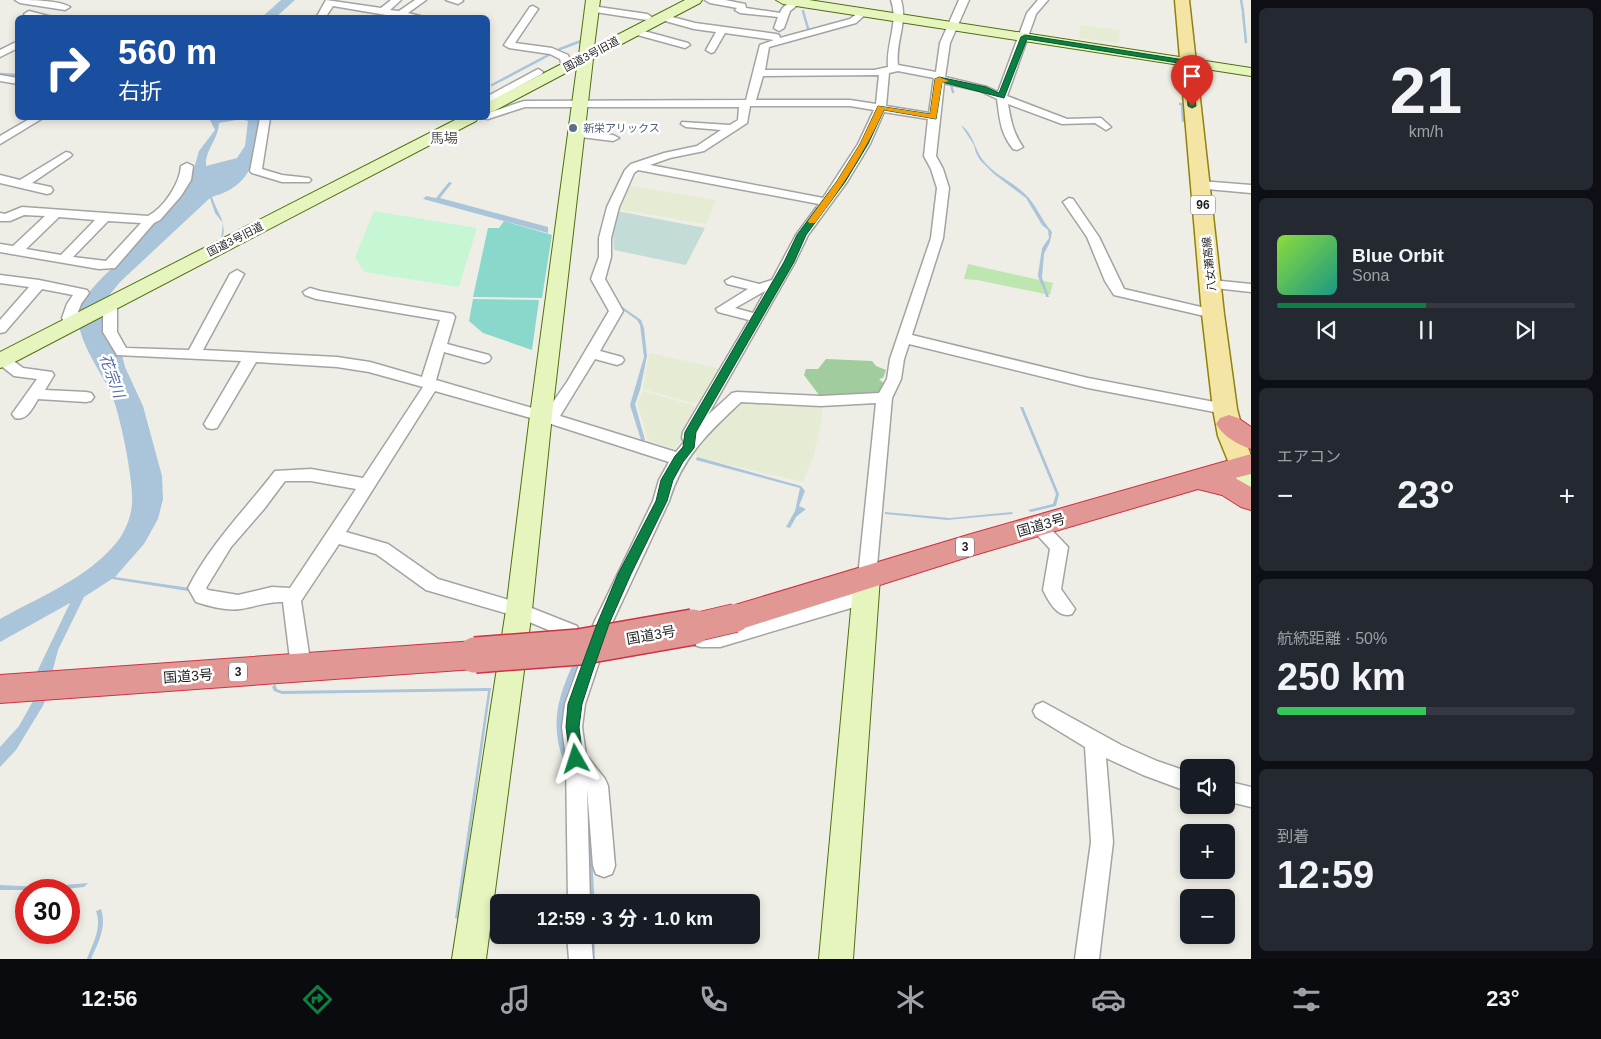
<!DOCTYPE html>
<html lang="ja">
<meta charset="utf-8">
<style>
body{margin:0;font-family:Arial,"Noto Sans JP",sans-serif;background:#242831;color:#f1f3f6;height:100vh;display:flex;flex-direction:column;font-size:19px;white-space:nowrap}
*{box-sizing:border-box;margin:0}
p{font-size:16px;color:#9ea1a6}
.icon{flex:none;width:28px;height:28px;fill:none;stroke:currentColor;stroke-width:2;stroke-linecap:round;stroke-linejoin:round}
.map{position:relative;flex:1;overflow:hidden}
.drawer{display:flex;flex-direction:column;gap:8px;padding:8px;background:#0d0f14;width:350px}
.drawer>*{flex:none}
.banner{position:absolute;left:15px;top:15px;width:475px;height:105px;border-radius:8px;box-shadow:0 2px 8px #0003;background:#1a4fa0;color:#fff;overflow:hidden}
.buttons{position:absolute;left:1180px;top:759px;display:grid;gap:10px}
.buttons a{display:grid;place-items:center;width:55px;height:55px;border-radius:8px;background:#171b24;box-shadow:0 2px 8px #0003;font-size:25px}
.speed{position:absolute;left:15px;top:879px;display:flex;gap:10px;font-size:25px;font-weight:700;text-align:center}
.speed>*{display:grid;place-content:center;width:65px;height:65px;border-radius:50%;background:#171b24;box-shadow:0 2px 8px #0003;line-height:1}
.speed .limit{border:8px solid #d22;background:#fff;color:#111}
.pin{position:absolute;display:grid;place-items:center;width:42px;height:42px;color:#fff;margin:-51px -21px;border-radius:50% 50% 50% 0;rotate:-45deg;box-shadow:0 0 5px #0007}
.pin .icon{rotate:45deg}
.me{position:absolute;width:55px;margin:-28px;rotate:354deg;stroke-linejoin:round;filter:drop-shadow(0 0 4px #0008)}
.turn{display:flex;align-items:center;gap:18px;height:105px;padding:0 20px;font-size:22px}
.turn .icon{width:65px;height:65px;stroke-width:2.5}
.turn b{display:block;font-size:35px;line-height:42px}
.big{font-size:38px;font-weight:700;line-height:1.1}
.drawer .widget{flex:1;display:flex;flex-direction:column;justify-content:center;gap:8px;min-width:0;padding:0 18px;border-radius:8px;background:#242831}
.drawer .dial{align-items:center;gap:0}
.dial b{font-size:65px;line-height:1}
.song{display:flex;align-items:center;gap:15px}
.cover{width:60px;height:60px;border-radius:8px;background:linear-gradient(135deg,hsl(90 70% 55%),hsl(170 70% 35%))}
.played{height:5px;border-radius:2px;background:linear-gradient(90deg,#0b8043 50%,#363941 50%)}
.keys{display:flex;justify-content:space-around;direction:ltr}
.heat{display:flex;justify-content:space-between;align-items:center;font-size:28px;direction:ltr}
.charge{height:8px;border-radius:4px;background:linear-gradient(90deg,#34c759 50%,#363941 0)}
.trip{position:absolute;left:490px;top:894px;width:270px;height:50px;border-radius:8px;background:#171b24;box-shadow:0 2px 8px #0003;font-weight:700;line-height:50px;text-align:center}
.tabs{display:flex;height:80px;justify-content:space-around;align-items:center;background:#090b0e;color:#9ea1a6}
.tabs .icon{width:35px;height:35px}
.tabs .on{color:#0b8043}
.tabs b{font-size:22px;color:#f1f3f6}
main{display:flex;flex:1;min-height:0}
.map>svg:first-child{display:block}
.farmland{fill:#e5ecd3}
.grass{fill:#bee6b0}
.forest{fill:#a1cc9e}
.wetland{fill:#c4dcd7}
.park{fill:#c7f6d5}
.pitch{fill:#8ad8cc}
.water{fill:#aac4da;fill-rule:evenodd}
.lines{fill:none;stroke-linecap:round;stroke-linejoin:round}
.stream-far1{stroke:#aac4da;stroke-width:2.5}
.stream{stroke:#aac4da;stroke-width:5.5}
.street-casing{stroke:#a3a3a3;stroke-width:3}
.secondary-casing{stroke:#4e700d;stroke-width:2}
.primary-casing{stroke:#90820b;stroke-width:3}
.highway-casing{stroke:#ce3244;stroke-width:2}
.street{fill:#fff;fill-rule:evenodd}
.secondary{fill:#e6f5be;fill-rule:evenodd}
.primary{fill:#f5e5a5;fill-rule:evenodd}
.highway{fill:#e19794;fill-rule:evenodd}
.highway-bridge-far1-casing{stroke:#ce3244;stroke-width:30;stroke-linecap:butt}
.highway-bridge-casing{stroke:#ce3244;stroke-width:38;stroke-linecap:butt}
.highway-bridge-far1{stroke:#e19794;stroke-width:28}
.highway-bridge{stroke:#e19794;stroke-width:35}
.route{fill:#0b8043;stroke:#07532c}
.slow{fill:#f59e0b}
.service-dot{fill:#5c6f8a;stroke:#fff;stroke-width:2}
.labels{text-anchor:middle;stroke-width:5;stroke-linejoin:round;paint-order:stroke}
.far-street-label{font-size:11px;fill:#1f1f1f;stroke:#fff}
.far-service-label{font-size:11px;fill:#4e5e75;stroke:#fff;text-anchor:start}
.shield{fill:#fff;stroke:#626262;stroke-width:1}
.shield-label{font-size:12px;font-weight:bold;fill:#1f1f1f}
.far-quarter-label{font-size:14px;fill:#525252;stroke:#fff}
.street-label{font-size:14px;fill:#1f1f1f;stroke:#fff}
.water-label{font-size:15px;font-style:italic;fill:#5269a9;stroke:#fff}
</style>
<main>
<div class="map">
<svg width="1251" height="959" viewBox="0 0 1251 959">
<rect width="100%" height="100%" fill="#efeee6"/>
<g class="farmland">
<path d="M1081 25 1120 30 1118 43 1079 38Z"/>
<path d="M625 185 716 200 706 224 616 209Z"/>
<path d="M649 353 723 369 703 401 692 403 643 389Z"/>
<path d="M643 391 693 405 695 408 688 420 683 433 684 438 674 449 649 441 637 404Z"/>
<path d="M742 401 819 405 822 408V420L814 454 803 482 696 457 697 454 691 451 733 405Z"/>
</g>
<path class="grass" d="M968 264 1053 283 1050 295 977 280 964 279Z"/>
<path class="forest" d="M826 359 872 361 876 366 886 370 883 378 879 379 886 385 881 393 833 398 819 395 804 375 806 369H818Z"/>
<path class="wetland" d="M617 211 705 228 686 265 614 250 613 235Z"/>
<path class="park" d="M374 211 477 228 459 287 364 272 355 257Z"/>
<g class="pitch">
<path d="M504 221 552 235 542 298 473 297 488 228H499Z"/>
<path d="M473 299 539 300 532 350 483 333 469 321Z"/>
</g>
<g class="water">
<path d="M281 0H295L276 17H262Z"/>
<path d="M209 118 218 120 232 118H260C256 149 257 178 223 193 219 195 216 195 212 197 218 215 226 219 223 238L221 239 223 223 215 213 210 198 120 282 103 303 102 315 108 331 122 355 125 367 143 406 162 476 163 499 158 519 144 544 115 577 190 588 188 591 112 579 84 597 58 650 44 704 16 750 0 767V747L19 726 28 710 33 701 37 672 70 603 0 642V619C39 597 88 578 117 542 125 532 131 517 132 504 134 482 120 413 111 393 99 368 77 341 78 313 79 299 108 271 118 263L184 191 191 179 199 151 215 130ZM242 119 248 121 245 146 237 158 206 166C205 149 218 141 219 123Z"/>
<path d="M961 125C973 133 975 150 983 160 994 175 1012 181 1025 194 1037 205 1041 220 1052 232L1050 242 1044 254 1042 278 1049 297H1046C1045 288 1038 280 1038 275L1042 248 1049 238 1048 230 1042 225 1026 198 994 174 980 160 976 153 974 145Z"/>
<path d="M449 182 452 183 440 198 548 227V233L423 199 426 196 436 198Z"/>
<path d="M621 306 641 320 644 328 647 356 640 390 635 404 645 440H641L630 405 644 357 640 325 637 320 619 307Z"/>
<path d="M1020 407H1023L1059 494 1056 506 1031 512 1028 510 1053 504 1056 494Z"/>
<path d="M697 457 801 486 805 491 799 506 806 509 796 517 790 528 786 527 795 511 800 488 696 460Z"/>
<path d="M885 512 950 518 1012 512 1013 514 947 520 885 514Z"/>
<path d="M275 684 277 689 282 691 491 688 458 919 455 918 488 691 282 694 274 691 272 687Z"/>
<path d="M88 883 84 887 55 890H0V885L42 887Z"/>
<path d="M101 909C107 927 98 943 91 959H87C93 943 102 928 96 911Z"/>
</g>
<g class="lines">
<g class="stream-far1">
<path d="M1241 0 1243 11"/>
<path d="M803 11 809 32 804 33"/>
<path d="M1243 13 1246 42"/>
<path d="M0 74 18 75"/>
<path d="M492 85 560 49 581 41"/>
<path d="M951 85 953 92"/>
<path d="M1180 104H1182L1183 121"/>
</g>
<g class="stream">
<path d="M568 764C551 726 561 695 578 660"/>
<path d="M588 835 592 902"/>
<path d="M592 935V959"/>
</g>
<defs>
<g id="street">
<path d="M15 0C29 0 59 0 70 7L65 10 20 3Z"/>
<path d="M326 0 381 8 391 0H401L390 10 399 11 415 0H426L408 13 428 18H392V16L333 6 325 18H316Z"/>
<path d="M446 0H462L463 1 458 4Z"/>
<path d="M705 0H725L745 4 746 8 780 13C782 6 792 0 799 0L801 2 790 11 784 28 779 31 774 28 778 17 740 13 735 10 737 8 710 3Z"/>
<path d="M891 0H901C908 23 895 42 898 65L936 72 940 43 959 0H969L950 43 945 77 987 87 998 92 1027 13 1038 0H1048L1036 14 1007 96 1067 119 1101 118 1111 127 1106 130 1095 123 1062 124 1008 104C1011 121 1013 133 1023 147L1017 150 1013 149C1000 132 1000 120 997 99L980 91 944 83 936 156 943 169 949 188 943 238 912 335 1088 378 1225 404 1230 405 1233 409 1230 413 1225 414 1088 388 909 344 904 359 901 379 892 398 876 577 873 582 867 584 861 582 858 577 876 403 821 406 741 402C708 433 682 457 669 501L612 623 585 704 582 727 586 755 605 779 608 786 615 866 612 874 604 877 596 874 593 866 587 788 590 902H568L566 759 562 727 565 704 594 623 653 501 659 480 669 462 545 422 435 391 346 532 388 544 438 579 519 603 577 626 579 631 577 636 570 639 515 616 426 590 376 554 339 544 301 601 311 667 308 673 301 675 294 673 291 667 283 602C268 601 255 607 240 609 227 611 208 606 196 602L188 588C211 543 245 510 275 471L311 469 363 478 423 387 369 372 337 367 256 362 217 428 212 429 207 428 204 424 241 361 117 355 103 332V304L110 300 117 304V332L126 348 189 350 230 274 237 270 244 274 203 350 337 357 370 362 422 377 440 320 316 299 305 295 303 292 310 288 320 291 448 313 453 314 455 317 447 344 489 355 491 358 489 361 484 363 444 352 436 380 546 412 567 382 609 311 591 279 599 257V238L607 207 625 170 631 164 664 153 697 146 721 130 686 127 681 124 682 122 730 125 738 120 739 107H525L488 119 484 118H488V113L524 101 746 100 760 45 774 40 725 33 714 52 711 53 706 50 716 32 694 29 658 19 656 17 661 14 695 23 776 34 779 35 780 38 850 19 863 9 868 12 856 23 769 47 765 70H874L888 67C886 43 899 23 891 0ZM898 71 934 78 929 113 886 106 889 73ZM879 75 876 104 850 100H756L763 76ZM750 106H850L874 110 858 144 823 198 650 165 670 158 704 151 747 123ZM884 112 928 119 924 156 931 169 937 188 931 238 890 359 887 379 879 393 821 396 737 392 732 393 708 415 795 262 808 235 847 182 870 144ZM638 170 819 204 796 235 772 280 759 284 732 277 725 281 727 284 748 289 716 309 718 312 749 320 683 432 682 438 684 442 676 452 560 416 595 359 617 365 622 363 624 360 622 357 600 351 623 311 605 279 611 257V238L619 207 634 173ZM766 290 753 313 735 308 765 291ZM285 481H311L356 489 290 588 272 587 238 595 208 590 206 588 231 547 264 509Z"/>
<path d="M533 6 538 9 515 43 552 48 568 55 572 66 571 68H563L560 59 550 54 509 48 504 45 530 7Z"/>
<path d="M592 6 647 14 652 17 647 20 589 11 587 9Z"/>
<path d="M29 11 56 18 26 16 24 14Z"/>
<path d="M633 28 688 43 690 45 685 48 630 33 628 31Z"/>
<path d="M18 41V48L0 57V50Z"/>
<path d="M538 69 543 72 542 74 488 103V96Z"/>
<path d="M0 75 18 78V84L0 81Z"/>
<path d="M31 118H43L0 144V136Z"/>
<path d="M260 118H270L262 169 282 175 309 178 311 180 309 182H282L252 173 250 171Z"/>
<path d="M577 131 613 135 619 138 613 141 573 136 571 134 573 132Z"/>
<path d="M66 152 70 153 72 155 70 157 32 183 51 187 53 190 51 193 47 194 0 183V175L20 180Z"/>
<path d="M187 163 193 166 191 180 181 196 160 220 154 223 115 268 99 269 0 252V244L13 246 45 216 24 215 10 221H0V213L5 214 22 207 148 216C164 208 180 183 181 166ZM59 217 95 220 61 255 26 249ZM108 221 141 223 106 261 73 257Z"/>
<path d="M1200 181 1251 185V193L1196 188 1194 185Z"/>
<path d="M1069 198 1073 199 1099 237 1124 289 1218 311 1220 314 1218 317 1213 318 1114 295 1105 281 1087 237 1063 202Z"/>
<path d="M0 275 39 280 87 290 89 293 81 304 76 318 79 324 77 327H67L62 318 67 304 73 295 42 289 5 332 0 333V320L29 287 0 283Z"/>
<path d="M1211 280 1251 284V292L1206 287 1204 284 1206 281Z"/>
<path d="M3 355 8 357 23 368 52 372 54 375 45 390 86 392 91 393 94 397 91 401 86 402 38 399C32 409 27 421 15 418L12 414 37 379 14 376 0 365V356Z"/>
<path d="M1037 520 1043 521 1068 547 1061 589 1075 609 1072 614C1058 619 1049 602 1043 590L1050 549 1029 526 1031 521Z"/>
<path d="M865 590 871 592 874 597 871 602 720 647H701L694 645 692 639 694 633 701 631H720Z"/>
<path d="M1043 702 1121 745 1157 761 1189 772V792L1143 775 1106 758 1113 842 1099 959H1075L1091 842 1085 747 1036 717 1033 711 1036 705Z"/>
<path d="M1226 781 1251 787V807L1226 801Z"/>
<path d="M567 935H591L593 959H569Z"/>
</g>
<g id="secondary">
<path d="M586 0H600L594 47 685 0H702L700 3 593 59 552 415 532 610 486 959H452L506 610 530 415 577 67 494 111 488 113V102L579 55Z"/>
<path d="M776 0H809L1251 68V76L783 4Z"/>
<path d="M459 118H478L476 121 7 366 0 368V352Z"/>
<path d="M1242 458 1251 461V497L1243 494 1230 466 1234 460Z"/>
<path d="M867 567 876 570 880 577 853 959H819L854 577 858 570Z"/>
</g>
<path id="primary" d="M1175 0H1189L1224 314 1237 409 1244 436 1251 456V473L1242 475 1233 473 1218 436 1213 409 1202 314Z"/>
<g id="highway">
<path d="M1229 415 1238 418 1251 427V449C1238 445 1223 436 1216 424L1220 418Z"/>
<path d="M1251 454V474L1235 478 1251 487V510L1241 507 1222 495 1198 489 971 556 735 631 724 627 719 618 724 609 735 605 971 534Z"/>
<path d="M475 641 486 645 491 655 486 665 475 669 0 703V675Z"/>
</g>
</defs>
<use href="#street" class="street-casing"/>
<use href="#secondary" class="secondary-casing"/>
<use href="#primary" class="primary-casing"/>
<use href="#highway" class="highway-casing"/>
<use href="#street" class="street"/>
<use href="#secondary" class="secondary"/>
<use href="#primary" class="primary"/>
<use href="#highway" class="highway"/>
<defs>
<path id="highway-bridge-far1" d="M688 629 735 618"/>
<path id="highway-bridge" d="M475 655 579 647 693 627"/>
</defs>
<use href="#highway-bridge-far1" class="highway-bridge-far1-casing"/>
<use href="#highway-bridge" class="highway-bridge-casing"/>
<use href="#highway-bridge-far1" class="highway-bridge-far1"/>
<use href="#highway-bridge" class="highway-bridge"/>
</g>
<path class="route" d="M1025 35 1191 61 1196 106 1192 108 1188 106 1185 64 1027 39 1004 98 942 82 936 119 884 110 868 144 845 182 806 235 794 262 696 432 694 448 683 462 673 480 667 501 631 574 609 624 592 673 582 704 579 727 583 759 581 764 576 766 571 764 566 727 568 704 579 673 597 624 618 574 656 501 661 480 675 456 683 447 685 432 784 262 797 235 837 181 860 144 878 106 930 114 935 79 939 77 986 87 999 93 1021 37Z"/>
<path class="slow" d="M939 77 949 81 942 83 936 119 884 110C865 151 842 187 815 223H809L808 221 837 181 860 144 878 106 930 114 935 79Z"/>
<circle class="service-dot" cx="573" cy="128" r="5"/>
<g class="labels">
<g class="far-street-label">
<text transform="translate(591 54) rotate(-28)" y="4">国道3号旧道</text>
<text transform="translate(235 239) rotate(-27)" y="4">国道3号旧道</text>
<text transform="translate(1209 264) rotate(-96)" y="4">八女瀬高線</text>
</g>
<g class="far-service-label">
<text x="583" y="132">新栄アリックス</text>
</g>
<g class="shield">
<rect x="1190.5" y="195.5" width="25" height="19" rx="4"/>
<rect x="956" y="537.5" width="18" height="19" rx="4"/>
<rect x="229" y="662.5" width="18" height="19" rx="4"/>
</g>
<g class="shield-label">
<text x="1203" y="209">96</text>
<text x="965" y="551">3</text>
<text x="238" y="676">3</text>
</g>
<g class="far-quarter-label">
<text x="444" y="143">馬場</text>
</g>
<g class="street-label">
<text transform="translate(1041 525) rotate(-16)" y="5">国道3号</text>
<text transform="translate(651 635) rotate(-10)" y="5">国道3号</text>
<text transform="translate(188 676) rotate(-4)" y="5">国道3号</text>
</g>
<g class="water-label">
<text transform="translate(112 376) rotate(70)" y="5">花宗川</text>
</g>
</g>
</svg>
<div class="buttons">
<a><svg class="icon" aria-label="sound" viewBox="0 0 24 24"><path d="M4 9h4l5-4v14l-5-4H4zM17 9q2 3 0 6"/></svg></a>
<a>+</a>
<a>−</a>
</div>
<div class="speed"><div class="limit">30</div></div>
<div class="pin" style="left:1192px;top:106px;background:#d93025"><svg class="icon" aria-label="arrive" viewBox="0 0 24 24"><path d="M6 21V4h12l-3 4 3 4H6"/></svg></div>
<svg class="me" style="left:576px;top:759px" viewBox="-20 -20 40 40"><path d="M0-17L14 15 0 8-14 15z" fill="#0b8043" stroke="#fff" stroke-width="4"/></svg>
<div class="trip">12:59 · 3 分 · 1.0 km</div>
<div class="banner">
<div class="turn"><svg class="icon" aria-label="right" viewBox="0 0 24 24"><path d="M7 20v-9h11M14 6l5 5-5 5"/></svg><div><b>560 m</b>右折</div></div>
</div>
</div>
<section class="drawer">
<div class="widget dial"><b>21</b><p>km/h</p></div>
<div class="widget">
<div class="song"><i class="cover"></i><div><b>Blue Orbit</b><p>Sona</p></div></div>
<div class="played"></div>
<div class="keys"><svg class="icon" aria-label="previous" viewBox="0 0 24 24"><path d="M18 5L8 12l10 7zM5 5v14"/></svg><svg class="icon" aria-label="pause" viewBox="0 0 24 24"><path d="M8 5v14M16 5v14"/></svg><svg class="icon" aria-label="next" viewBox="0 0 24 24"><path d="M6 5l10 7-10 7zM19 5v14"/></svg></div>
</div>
<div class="widget"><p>エアコン</p>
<div class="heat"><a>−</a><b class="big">23°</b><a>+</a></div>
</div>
<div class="widget"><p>航続距離 · 50%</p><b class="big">250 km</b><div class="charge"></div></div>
<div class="widget"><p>到着</p><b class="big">12:59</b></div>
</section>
</main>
<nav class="tabs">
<b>12:56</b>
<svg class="icon on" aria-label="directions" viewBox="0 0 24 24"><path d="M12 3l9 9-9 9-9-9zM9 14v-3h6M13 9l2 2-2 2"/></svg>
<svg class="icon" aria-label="music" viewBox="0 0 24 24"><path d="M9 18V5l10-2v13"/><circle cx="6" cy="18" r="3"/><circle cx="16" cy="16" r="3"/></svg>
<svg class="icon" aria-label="phone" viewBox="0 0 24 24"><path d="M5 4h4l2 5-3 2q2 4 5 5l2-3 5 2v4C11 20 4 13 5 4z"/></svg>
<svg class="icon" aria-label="climate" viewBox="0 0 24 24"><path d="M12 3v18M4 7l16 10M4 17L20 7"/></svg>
<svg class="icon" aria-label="car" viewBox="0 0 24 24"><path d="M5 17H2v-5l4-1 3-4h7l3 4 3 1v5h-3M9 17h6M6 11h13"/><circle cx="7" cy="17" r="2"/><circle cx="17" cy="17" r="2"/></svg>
<svg class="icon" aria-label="filters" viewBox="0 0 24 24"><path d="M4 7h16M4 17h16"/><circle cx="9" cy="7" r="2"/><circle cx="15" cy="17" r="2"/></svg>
<b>23°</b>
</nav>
